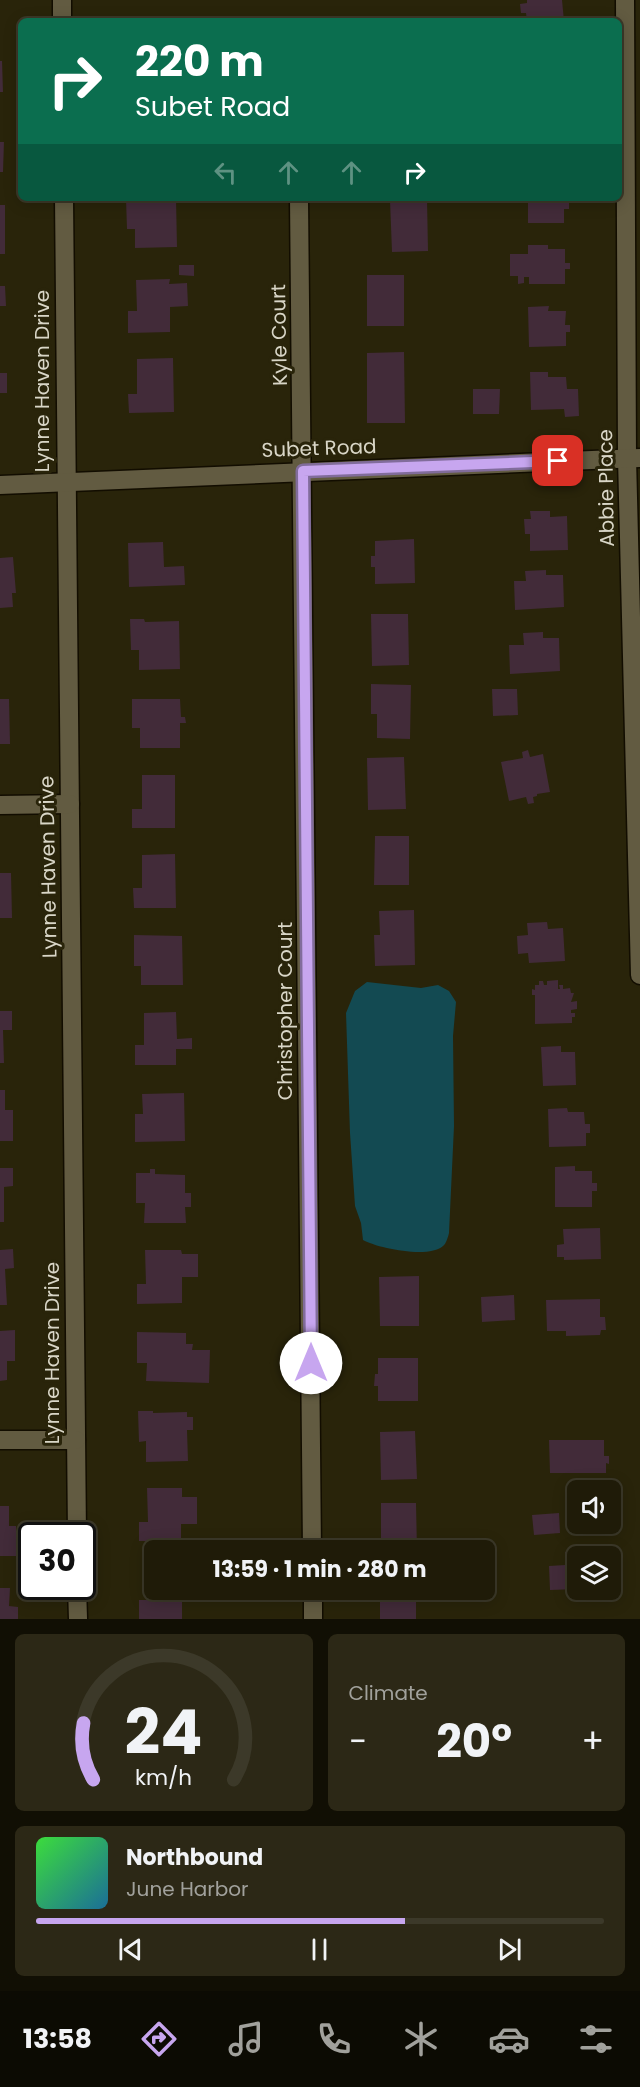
<!DOCTYPE html>
<meta charset="utf-8">
<style>
body{margin:0;font-family:Poppins,sans-serif;background:#2c2816;color:#f1f3f6;height:100vh;display:flex;flex-direction:column;font-size:22px;white-space:nowrap}
*{box-sizing:border-box;margin:0}
p{font-size:20px;color:#a1a19c}
.icon{flex:none;width:33px;height:33px;fill:none;stroke:currentColor;stroke-width:2;stroke-linecap:round;stroke-linejoin:round}
.map{position:relative;height:1619px;overflow:hidden}
.details{display:flex;flex-direction:column;gap:15px;padding:15px;background:#110f04;flex:1}
.details>*{flex:none}
.banner{position:absolute;left:18px;top:18px;width:604px;height:183px;border-radius:9px;box-shadow:0 3px 15px #0003,0 0 0 2px #3c3929;background:#0b6e4f;color:#fff;overflow:hidden}
.fabs{position:absolute;left:567px;top:1480px;display:grid;gap:12px}
.fabs a{display:grid;place-items:center;width:54px;height:54px;border-radius:9px;background:#1f1b08;box-shadow:0 3px 15px #0003,0 0 0 2px #3c3929;font-size:30px}
.speed{position:absolute;left:18px;top:1522px;display:flex;gap:12px;font-size:30px;font-weight:700;text-align:center}
.speed>*{display:grid;place-content:center;width:78px;height:78px;border-radius:50%;background:#1f1b08;box-shadow:0 3px 15px #0003,0 0 0 2px #3c3929;line-height:1}
.speed .limit{border:3px solid #111;border-radius:9px;background:#fff;color:#111}
.pin{position:absolute;display:grid;place-items:center;width:51px;height:51px;color:#fff;margin:-26px;border-radius:12px;box-shadow:0 3px 9px #0006}
.me{position:absolute;width:66px;margin:-33px;rotate:0deg;stroke-linejoin:round;filter:drop-shadow(0 0 4px #0008)}
.turn{display:flex;align-items:center;gap:21px;height:126px;padding:0 18px;font-size:27px}
.turn .icon{width:78px;height:78px;stroke-width:2.5}
.turn b{display:block;font-size:42px;line-height:51px}
.lanes{display:flex;align-items:center;height:57px;padding:0 18px;background:#0003;justify-content:center;gap:30px;direction:ltr}
.lanes .off{opacity:.35}
.big{font-size:45px;font-weight:700;line-height:1.1}
.details .widget{flex:1;display:flex;flex-direction:column;justify-content:center;gap:9px;min-width:0;padding:0 21px;border-radius:9px;background:#2c2816}
.details .dial{align-items:center;gap:0}
.dial svg{height:156px;overflow:visible;fill:none;stroke:#3c3929;stroke-width:7;stroke-linecap:round;text-anchor:middle}
.dial text{fill:#f1f3f6;stroke:none}
.song{display:flex;align-items:center;gap:18px}
.cover{width:72px;height:72px;border-radius:9px;background:linear-gradient(135deg,hsl(120 70% 55%),hsl(200 70% 35%))}
.played{height:6px;border-radius:3px;background:linear-gradient(90deg,#c7a6ef 65%,#3c3929 65%)}
.keys{display:flex;justify-content:space-around;direction:ltr}
.heat{display:flex;justify-content:space-between;align-items:center;font-size:33px;direction:ltr}
.details .tiles{flex:1;display:grid;gap:15px;grid-template-columns:1fr 1fr}
.widget:last-child{grid-column:span 2}
.trip{position:absolute;left:144px;top:1540px;width:351px;height:60px;border-radius:9px;background:#1f1b08;box-shadow:0 3px 15px #0003,0 0 0 2px #3c3929;font-weight:700;line-height:60px;text-align:center}
.tab-bar{display:flex;height:96px;justify-content:space-around;align-items:center;background:#0c0b03;color:#a1a19c}
.tab-bar .icon{width:42px;height:42px}
.tab-bar .active{color:#c7a6ef}
.tab-bar b{font-size:27px;color:#f1f3f6}
.map>svg:first-child{display:block}
.water{fill:#134a52}
.building{fill:#422b39}
.lines{fill:none;stroke-linecap:round;stroke-linejoin:round}
.street-casing{stroke:#120d00;stroke-width:21}
.street{stroke:#625b41;stroke-width:18}
.route-casing{stroke:#816c9b;stroke-width:15}
.route{stroke:#c7a6ef;stroke-width:10}
.labels{text-anchor:middle;stroke-width:6;stroke-linejoin:round;paint-order:stroke}
.street-label{font-size:20px;fill:#d9d6c7;stroke:#29240a}
</style>
<div class="map">
<svg width="640" height="1619" viewBox="0 0 640 1619">
<rect width="100%" height="100%" fill="#29240a"/>
<path class="water" d="M367 982 421 988 438 985 449 991 456 1002 453 1036 454 1126 449 1233C448 1237 446 1244 443 1246 429 1259 377 1248 363 1240L361 1223 355 1206 350 1133 346 1013 355 991Z"/>
<g class="building">
<path d="M527 0H562L564 21H527L526 13H521L520 4 527 3Z"/>
<path d="M0 61H2L3 92H0Z"/>
<path d="M0 142H4L3 172H0Z"/>
<path d="M176 198 177 247 135 248V229H127L126 199Z"/>
<path d="M528 198H564V201H569V209H564V223H528Z"/>
<path d="M427 199 428 251 392 252 390 200Z"/>
<rect x="0" y="205" width="5" height="49"/>
<path d="M528 245H548V249H565V263H570V269H565V284H529V277H524V283L518 284V276H510V254H528Z"/>
<path d="M179 265H194V276L179 275Z"/>
<rect x="367" y="275" width="37" height="51"/>
<path d="M170 279 169 284 187 283 188 306 170 307V332L128 333V311H137L136 280Z"/>
<path d="M0 286H5L6 306H0Z"/>
<path d="M549 306 548 311H566L565 325H570V332H566V346L529 347 528 307Z"/>
<path d="M404 352 405 423H367V353Z"/>
<path d="M173 358 174 412 129 413 128 394H137V359Z"/>
<path d="M530 372H548V377H566L567 389H578L579 416 565 417 564 409 531 410Z"/>
<rect x="0" y="373" width="7" height="20"/>
<path d="M473 389H500L499 414H473Z"/>
<path d="M530 511H550V517L567 516 568 550 530 551V534H525L524 519H531Z"/>
<path d="M414 539 415 583 375 584V567H371V556H375V541Z"/>
<path d="M163 542 164 567 184 566 185 585 129 587 128 543Z"/>
<path d="M13 557 16 593H12L13 607 0 608V558Z"/>
<path d="M546 570V575H563L564 607 515 610 514 581H526L525 571Z"/>
<path d="M371 614H408L409 665 372 666Z"/>
<path d="M130 619H144L145 622 179 621 180 669 139 670V650H131Z"/>
<path d="M543 632V638H559L560 671 510 674 509 645H524L523 633Z"/>
<path d="M371 684 411 685 410 739 377 738V714H371Z"/>
<path d="M492 689H517L518 715 493 716Z"/>
<path d="M0 699H9L10 744H0Z"/>
<path d="M132 699H180L181 717H185L186 723H180V748H140V728H132Z"/>
<path d="M528 750 530 757 543 754 550 792 537 794V796L533 797 534 803 528 804 526 797 509 801 501 762 523 758 522 752Z"/>
<path d="M404 757 406 809 368 810 367 758Z"/>
<path d="M142 775H175V828H132V809H142Z"/>
<path d="M375 836H409V885H374Z"/>
<path d="M175 854 176 908H134L133 888H142V855Z"/>
<path d="M0 873H11L12 918H0Z"/>
<path d="M414 910 415 965 375 966 374 935H380L379 911Z"/>
<path d="M547 922 548 929 563 928 565 961 529 963 528 953 518 954 517 936 528 935 527 923Z"/>
<path d="M134 935 182 936 183 985H141V966H134Z"/>
<path d="M558 980V989H560L559 985H563V989L570 988 571 993H574L571 1002 577 1001V1009L571 1010V1013H575V1017H572V1023L535 1024V995H532V989L535 990V985H539V981H543L544 985H547V981Z"/>
<path d="M0 1011H12V1030H3L4 1063H0Z"/>
<path d="M176 1012 177 1039 192 1038V1049H176V1065H135V1045H144V1013Z"/>
<path d="M561 1046V1052H575L576 1085 543 1086 541 1047Z"/>
<path d="M0 1090H5V1110H13V1141H0Z"/>
<path d="M184 1093 185 1141 135 1142V1114H143L142 1094Z"/>
<path d="M567 1108 568 1112H584L585 1124H590V1133H586V1146L549 1147 548 1109Z"/>
<path d="M575 1166V1171H592V1183H597V1191H592V1207H555V1167Z"/>
<path d="M0 1168H13V1186L4 1187V1222H0Z"/>
<path d="M150 1169H155V1174L185 1175V1193H191V1207H185L186 1223H144L145 1203H136V1173H150Z"/>
<path d="M600 1228 601 1259 564 1260V1257H557V1245L564 1244 563 1229Z"/>
<path d="M13 1249 14 1268 5 1269 7 1305H0V1250Z"/>
<path d="M145 1250H181L182 1254H198V1277H182V1303L137 1304V1284H146Z"/>
<path d="M419 1276V1326H380L379 1277Z"/>
<path d="M514 1295 515 1320 482 1322 481 1297Z"/>
<path d="M600 1299V1317H605L606 1330H601L600 1335 566 1336V1331H547L546 1300Z"/>
<path d="M15 1330V1361H7V1380L0 1381V1331Z"/>
<path d="M137 1332 186 1333V1344H193L192 1350H210L209 1383 146 1381 147 1363H137Z"/>
<path d="M378 1358H418V1401H378V1386H374L375 1374H378Z"/>
<path d="M138 1411H153V1413L187 1412V1417H193V1430H187L188 1461 146 1462V1441L139 1442Z"/>
<path d="M415 1431 417 1479 381 1480 380 1432Z"/>
<path d="M549 1440H604V1456H609V1464L606 1463V1473H550Z"/>
<path d="M147 1488H182V1497H197V1524H181V1541H139V1522H148Z"/>
<path d="M381 1503H416L417 1550H381Z"/>
<path d="M0 1506H9V1526H16V1556H0Z"/>
<path d="M559 1513 560 1533 534 1535 532 1515Z"/>
<path d="M608 1551V1557H578V1589L550 1590 549 1566 565 1565V1552Z"/>
<path d="M148 1567H154V1590H182V1619H139V1600H148Z"/>
<path d="M0 1588H10L9 1606 18 1607V1619H0Z"/>
<rect x="380" y="1590" width="36" height="29"/>
</g>
<g class="lines">
<defs>
<g id="street">
<path d="M62 0V21"/>
<path d="M625 0 627 458 640 975"/>
<path d="M64 198 77 1536"/>
<path d="M299 198 312 1551"/>
<path d="M0 485 640 458"/>
<path d="M0 805 70 804"/>
<path d="M0 1440H76"/>
<path d="M77 1587 78 1619"/>
<path d="M313 1590V1619"/>
</g>
</defs>
<use href="#street" class="street-casing"/>
<use href="#street" class="street"/>
</g>
<g class="lines">
<defs>
<path id="route" d="M311 1363 303 471 558 461"/>
</defs>
<use href="#route" class="route-casing"/>
<use href="#route" class="route"/>
</g>
<g class="labels">
<g class="street-label">
<text transform="translate(279 335) rotate(-91)" y="7">Kyle Court</text>
<text transform="translate(42 381) rotate(-90)" y="7">Lynne Haven Drive</text>
<text transform="translate(319 448) rotate(-2)" y="7">Subet Road</text>
<text transform="translate(606 488) rotate(-91)" y="7">Abbie Place</text>
<text transform="translate(48 867) rotate(-91)" y="7">Lynne Haven Drive</text>
<text transform="translate(285 1011) rotate(-90)" y="7">Christopher Court</text>
<text transform="translate(52 1353) rotate(-90)" y="7">Lynne Haven Drive</text>
</g>
</g>
</svg>
<div class="fabs">
<a><svg class="icon" aria-label="sound" viewBox="0 0 24 24"><path d="M4 9h4l5-4v14l-5-4H4zM17 9q2 3 0 6"/></svg></a>
<a><svg class="icon" aria-label="layers" viewBox="0 0 24 24"><path d="M12 4l9 5-9 5-9-5zM3 14l9 5 9-5"/></svg></a>
</div>
<div class="speed"><div class="limit">30</div></div>
<div class="pin" style="left:558px;top:461px;background:#d93025"><svg class="icon" aria-label="arrive" viewBox="0 0 24 24"><path d="M6 21V4h12l-3 4 3 4H6"/></svg></div>
<svg class="me" style="left:311px;top:1363px" viewBox="-20 -20 40 40"><circle r="19" fill="#fff"/><path d="M0-13L10 11 0 6-10 11z" fill="#c7a6ef"/></svg>
<div class="trip">13:59 · 1 min · 280 m</div>
<div class="banner">
<div class="turn"><svg class="icon" aria-label="right" viewBox="0 0 24 24"><path d="M7 20v-9h11M14 6l5 5-5 5"/></svg><div><b>220 m</b>Subet Road</div></div>
<div class="lanes"><svg class="icon off" aria-label="left" viewBox="0 0 24 24"><path d="M17 20v-9H6M10 6l-5 5 5 5"/></svg><svg class="icon off" aria-label="ahead" viewBox="0 0 24 24"><path d="M12 20V5M6 11l6-6 6 6"/></svg><svg class="icon off" aria-label="ahead" viewBox="0 0 24 24"><path d="M12 20V5M6 11l6-6 6 6"/></svg><svg class="icon" aria-label="right" viewBox="0 0 24 24"><path d="M7 20v-9h11M14 6l5 5-5 5"/></svg></div>
</div>
</div>
<section class="details">
<div class="tiles">
<div class="widget dial"><svg viewBox="0 0 100 80">
<path d="M14 69A42 42 0 1 1 86 69"/>
<path d="M14 69A42 42 0 0 1 9 40" stroke="#c7a6ef"/>
<text x="50" y="56" font-size="32" font-weight="700">24</text>
<text x="50" y="72" font-size="11">km/h</text>
</svg></div>
<div class="widget"><p>Climate</p>
<div class="heat"><a>−</a><b class="big">20°</b><a>+</a></div>
</div>
<div class="widget">
<div class="song"><i class="cover"></i><div><b>Northbound</b><p>June Harbor</p></div></div>
<div class="played"></div>
<div class="keys"><svg class="icon" aria-label="previous" viewBox="0 0 24 24"><path d="M18 5L8 12l10 7zM5 5v14"/></svg><svg class="icon" aria-label="pause" viewBox="0 0 24 24"><path d="M8 5v14M16 5v14"/></svg><svg class="icon" aria-label="next" viewBox="0 0 24 24"><path d="M6 5l10 7-10 7zM19 5v14"/></svg></div>
</div>
</div>
</section>
<nav class="tab-bar">
<b>13:58</b>
<svg class="icon active" aria-label="directions" viewBox="0 0 24 24"><path d="M12 3l9 9-9 9-9-9zM9 14v-3h6M13 9l2 2-2 2"/></svg>
<svg class="icon" aria-label="music" viewBox="0 0 24 24"><path d="M9 18V5l10-2v13"/><circle cx="6" cy="18" r="3"/><circle cx="16" cy="16" r="3"/></svg>
<svg class="icon" aria-label="phone" viewBox="0 0 24 24"><path d="M5 4h4l2 5-3 2q2 4 5 5l2-3 5 2v4C11 20 4 13 5 4z"/></svg>
<svg class="icon" aria-label="climate" viewBox="0 0 24 24"><path d="M12 3v18M4 7l16 10M4 17L20 7"/></svg>
<svg class="icon" aria-label="car" viewBox="0 0 24 24"><path d="M5 17H2v-5l4-1 3-4h7l3 4 3 1v5h-3M9 17h6M6 11h13"/><circle cx="7" cy="17" r="2"/><circle cx="17" cy="17" r="2"/></svg>
<svg class="icon" aria-label="filters" viewBox="0 0 24 24"><path d="M4 7h16M4 17h16"/><circle cx="9" cy="7" r="2"/><circle cx="15" cy="17" r="2"/></svg>
</nav>
